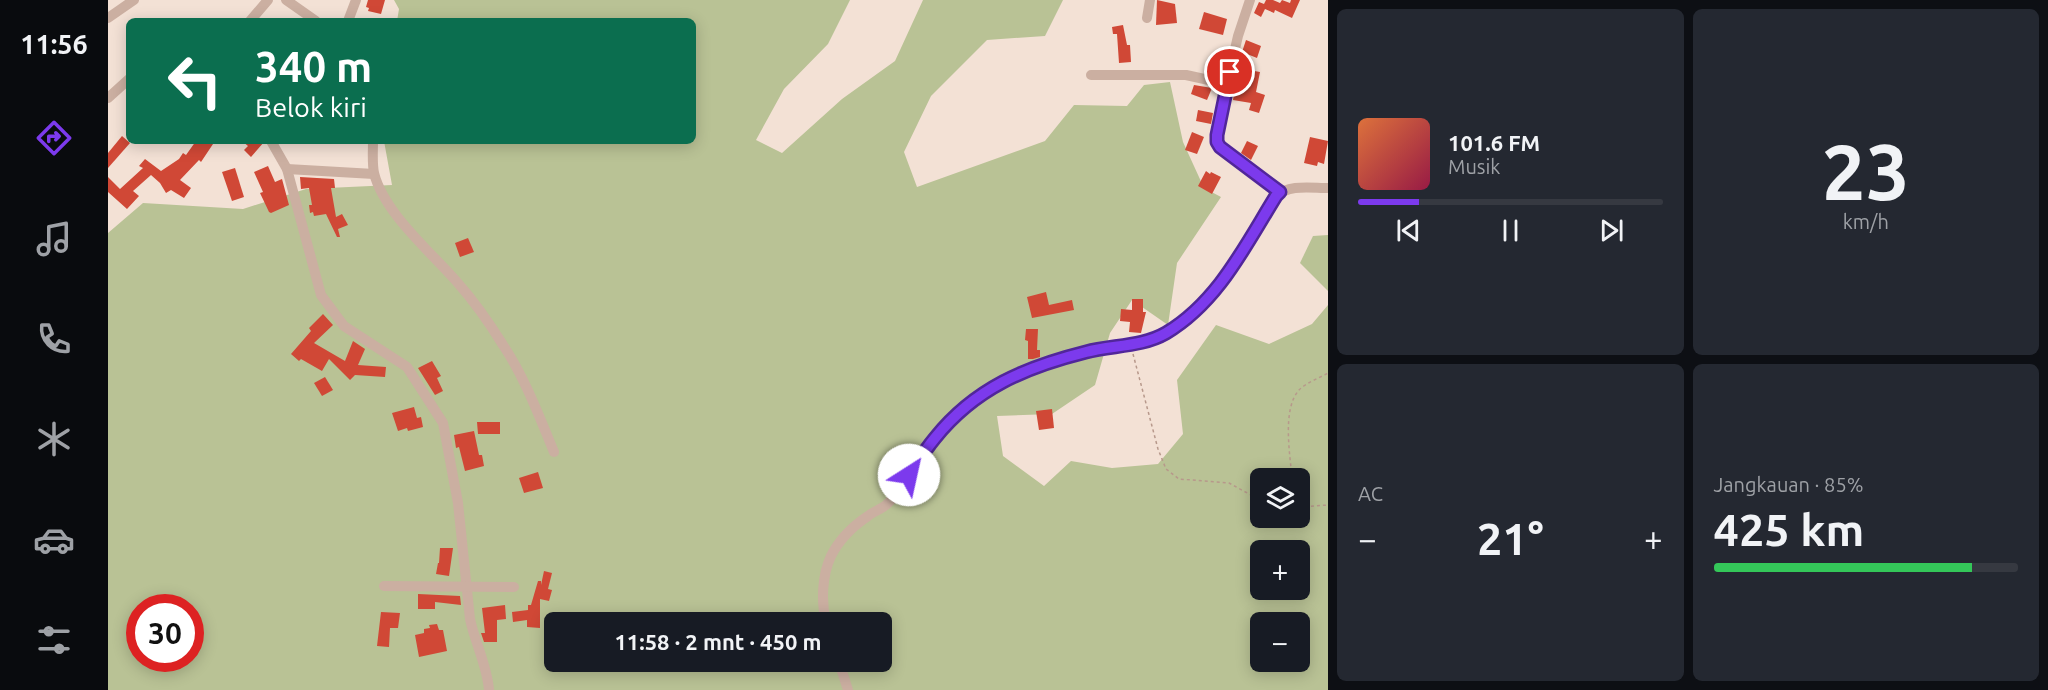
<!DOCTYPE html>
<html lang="id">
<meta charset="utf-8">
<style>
body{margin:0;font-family:Ubuntu,sans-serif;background:#242831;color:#f1f3f6;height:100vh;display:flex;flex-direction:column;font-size:22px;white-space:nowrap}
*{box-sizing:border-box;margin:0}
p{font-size:20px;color:#9ea1a6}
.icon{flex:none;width:33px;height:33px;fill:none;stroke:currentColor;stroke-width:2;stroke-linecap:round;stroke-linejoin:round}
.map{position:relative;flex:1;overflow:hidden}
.details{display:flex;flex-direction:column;gap:9px;padding:9px;background:#0d0f14;width:720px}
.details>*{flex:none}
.banner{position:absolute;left:18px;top:18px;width:570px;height:126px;border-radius:9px;box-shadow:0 3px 15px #0003;background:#0b6e4f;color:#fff;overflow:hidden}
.tools{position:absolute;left:1142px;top:468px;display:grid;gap:12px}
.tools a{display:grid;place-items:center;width:60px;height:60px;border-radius:9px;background:#171b24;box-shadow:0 3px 15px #0003;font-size:30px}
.speed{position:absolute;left:18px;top:594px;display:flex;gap:12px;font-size:30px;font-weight:700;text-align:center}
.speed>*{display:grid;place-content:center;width:78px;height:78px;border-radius:50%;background:#171b24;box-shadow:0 3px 15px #0003;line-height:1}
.speed .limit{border:9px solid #d22;background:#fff;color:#111}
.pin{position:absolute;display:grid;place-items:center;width:51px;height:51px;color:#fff;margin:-26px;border:3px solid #fff;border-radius:50%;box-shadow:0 2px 6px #0007}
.me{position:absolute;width:66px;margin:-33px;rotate:35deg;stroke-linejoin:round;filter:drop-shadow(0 0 4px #0008)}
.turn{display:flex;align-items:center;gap:21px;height:126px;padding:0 30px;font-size:27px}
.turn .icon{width:78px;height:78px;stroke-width:2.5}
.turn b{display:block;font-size:42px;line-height:51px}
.big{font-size:45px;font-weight:600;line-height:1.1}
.details .widget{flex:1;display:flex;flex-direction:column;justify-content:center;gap:9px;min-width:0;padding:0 21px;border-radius:9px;background:#242831}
.details .dial{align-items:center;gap:0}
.dial b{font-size:78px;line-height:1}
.song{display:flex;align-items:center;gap:18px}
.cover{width:72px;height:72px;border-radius:9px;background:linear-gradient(135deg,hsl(20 70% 55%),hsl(340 70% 35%))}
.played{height:6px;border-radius:3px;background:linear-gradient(90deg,#7c3aed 20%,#363941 20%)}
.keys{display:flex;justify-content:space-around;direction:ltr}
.heat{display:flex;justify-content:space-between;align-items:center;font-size:33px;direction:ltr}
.charge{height:9px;border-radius:4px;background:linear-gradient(90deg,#34c759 85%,#363941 0)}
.details .tiles{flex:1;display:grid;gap:9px;grid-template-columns:repeat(2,1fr)}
.trip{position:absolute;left:436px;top:612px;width:348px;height:60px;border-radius:9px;background:#171b24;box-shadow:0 3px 15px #0003;font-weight:600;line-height:60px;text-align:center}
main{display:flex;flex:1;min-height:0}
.tabs{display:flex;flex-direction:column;width:108px;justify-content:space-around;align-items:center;background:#090b0e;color:#9ea1a6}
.tabs .icon{width:42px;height:42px}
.tabs .on{color:#7c3aed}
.tabs b{font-size:27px;color:#f1f3f6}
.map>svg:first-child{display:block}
.green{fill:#b9c295;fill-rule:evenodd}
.building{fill:#d04836}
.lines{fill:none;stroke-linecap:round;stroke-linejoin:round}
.path{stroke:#b7988b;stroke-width:1.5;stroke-dasharray:3 3;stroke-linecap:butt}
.minor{stroke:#cbafa1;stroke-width:10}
.route-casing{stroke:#51269a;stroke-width:15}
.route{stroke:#7c3aed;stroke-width:10}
</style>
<main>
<nav class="tabs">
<b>11:56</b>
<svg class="icon on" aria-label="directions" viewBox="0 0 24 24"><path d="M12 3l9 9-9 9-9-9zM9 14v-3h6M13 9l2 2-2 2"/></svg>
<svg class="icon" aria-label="music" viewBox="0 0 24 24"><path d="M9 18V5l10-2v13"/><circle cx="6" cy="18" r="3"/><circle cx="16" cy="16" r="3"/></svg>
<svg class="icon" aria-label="phone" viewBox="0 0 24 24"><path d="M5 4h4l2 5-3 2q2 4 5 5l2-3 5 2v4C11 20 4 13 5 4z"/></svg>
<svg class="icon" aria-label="climate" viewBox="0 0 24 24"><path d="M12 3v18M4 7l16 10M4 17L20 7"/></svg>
<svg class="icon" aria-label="car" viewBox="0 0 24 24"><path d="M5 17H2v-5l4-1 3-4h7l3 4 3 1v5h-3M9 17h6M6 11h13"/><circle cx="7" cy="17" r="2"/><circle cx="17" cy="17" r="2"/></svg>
<svg class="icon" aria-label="filters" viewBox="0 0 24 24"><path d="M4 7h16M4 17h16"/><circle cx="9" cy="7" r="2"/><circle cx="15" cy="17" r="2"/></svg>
</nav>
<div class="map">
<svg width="1220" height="690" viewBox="0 0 1220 690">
<rect width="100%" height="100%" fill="#f3e1d5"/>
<g class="green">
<path d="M286 0H742L720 44 676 89 648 140 674 153 734 99 787 61 815 0H955L937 36 879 40 823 96 796 152 809 187 937 141 966 105 1019 106 1036 85 1062 82 1075 142 1096 188 1113 197 1069 263 1060 325 1024 300 1002 333 987 385 944 414 889 416 895 456 936 486 963 461 1004 468 1050 464 1075 434 1069 380 1108 325 1161 344 1204 324 1220 305V690H0V233L35 203 135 209 198 189 284 185 276 141H585V21H289L291 9ZM1152 478H1191V518H1152ZM1152 550H1191V590H1152ZM32 608H82V658H32ZM447 622H774V662H447ZM1152 622H1191V662H1152Z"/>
<path d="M1220 235V291L1192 263 1205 236Z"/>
</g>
<g class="building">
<path d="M260 0H277L273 14 260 11 261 8 258 7Z"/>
<path d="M1049 0 1067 4 1069 23 1048 25Z"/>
<path d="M1158 0H1165L1172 3 1174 0 1182 3 1183 0H1192L1184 18 1167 10 1166 13 1157 9 1153 17 1146 13 1151 2 1156 4Z"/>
<path d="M1096 12 1119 19 1115 35 1091 29Z"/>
<path d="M1015 25 1019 45H1022L1023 62 1011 63 1009 34H1005L1004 27Z"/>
<path d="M1138 40 1153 46 1149 58 1134 52Z"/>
<path d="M1135 69 1152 72 1148 92 1157 95 1151 113 1141 110 1143 103 1125 100 1127 88H1131Z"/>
<path d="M1086 85 1104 88 1099 100 1083 94Z"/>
<path d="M1090 110 1105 113 1103 124 1088 121Z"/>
<path d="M1084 132 1096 137 1089 154 1077 150Z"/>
<path d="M14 136 22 143 0 168V153Z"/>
<path d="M1202 137 1220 141 1216 164 1210 162 1209 166 1196 163Z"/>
<path d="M88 141H107L93 162 91 160 72 180 83 188 76 198 63 190 58 193 52 183 43 175 25 191 31 196 19 209 0 192V177L12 189 35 168 31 166 37 159 53 171 71 159 75 153 78 155Z"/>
<path d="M134 141H156V142L143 157 136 150 140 146Z"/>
<path d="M1139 141 1150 146 1143 160 1133 153Z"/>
<path d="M160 166 167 182 174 179 181 205 163 213 161 212 152 193 155 192 146 172Z"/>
<path d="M127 168 136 197 124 201 114 172Z"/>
<path d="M1098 171 1102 174 1103 172 1113 177 1104 194 1090 186Z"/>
<path d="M192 177 226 179 227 188H223L228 217 234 214 240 225 230 229 232 237H229L218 214 206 216 205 212 202 213 201 205H204L201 188 193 189Z"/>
<path d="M360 238 366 252 352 257 347 243Z"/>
<path d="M938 292 941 305 964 300 966 310 924 318 919 297Z"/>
<path d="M1024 299H1035V312H1038L1033 333 1021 332 1022 322 1012 321 1013 309 1024 310Z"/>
<path d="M215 314 225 325 206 343 237 361 245 341 257 349 250 365 278 367 277 377 247 375 242 380 221 359 214 371 193 359 191 361 183 354 203 331 201 328Z"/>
<path d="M918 329H930L929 350H932V357L925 359H920V341L917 340Z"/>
<path d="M324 361 333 376 329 378 335 391 327 395 310 368Z"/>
<path d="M217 377 225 390 214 396 206 383Z"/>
<path d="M306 407 309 418 313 417 315 427 300 431 299 428 290 431 284 413Z"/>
<path d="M944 409 946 428 931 430 928 411Z"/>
<path d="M369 422H392V434H370Z"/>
<path d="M366 431 371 455H374L376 466 357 471 351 447 348 448 346 435Z"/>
<path d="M430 472 435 488 416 493 411 478Z"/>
<path d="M332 548H345L341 576 328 574 330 563H331Z"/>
<path d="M436 571 444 573 440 589 444 590 441 601 432 599V628L419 627V620L405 622 404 612 420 610V605H423L430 581H433V585Z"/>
<path d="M310 594 352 596 353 605 327 602V609H310Z"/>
<path d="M397 605 398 619 389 620V642H376L373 633H377L374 608Z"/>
<path d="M273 612 292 613 290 628H282L281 647 269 646Z"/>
<path d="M329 624 331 630H335L339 651 311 657 307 635 316 633V629L322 628 321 625Z"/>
</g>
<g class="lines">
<g class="path">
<path d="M1025 354 1050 449 1058 469 1071 479 1121 483 1152 500"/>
<path d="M1184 478C1182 454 1174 409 1191 390 1198 383 1211 378 1220 373"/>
<path d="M1191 507 1220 505"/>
</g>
<g class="minor">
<path d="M178 0 208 21"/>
<path d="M1142 0 1130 36 1119 84 1109 143 1112 147 1172 192"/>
<path d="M0 18 26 0"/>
<path d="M1039 18 1042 0"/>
<path d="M142 21 160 0"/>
<path d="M240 21 248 0"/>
<path d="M983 75H1078L1119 84"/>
<path d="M0 98 21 79"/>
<path d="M163 141 179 169 213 295 236 326 299 367 335 423 350 503 362 619C367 643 379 665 381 690"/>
<path d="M265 141C265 151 264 163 266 173 276 213 323 252 349 282 365 300 382 324 395 345 417 378 431 416 446 452"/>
<path d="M179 169 266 174"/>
<path d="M276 586 406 587"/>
<path d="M718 622C713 602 714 575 723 556 731 540 745 526 760 516 766 511 774 509 779 504 792 493 799 477 809 464 834 427 864 394 905 376 929 365 957 355 983 351 1006 347 1038 345 1058 333 1111 302 1136 246 1168 196 1181 184 1203 188 1220 188"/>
<path d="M731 662 740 690"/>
</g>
</g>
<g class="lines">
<defs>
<path id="route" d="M801 475C809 463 817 450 827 438 867 388 918 367 978 352 1004 345 1034 347 1058 333 1110 302 1137 246 1168 196L1172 192 1112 147 1109 142V135L1122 72"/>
</defs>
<use href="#route" class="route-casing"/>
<use href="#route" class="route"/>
</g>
</svg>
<div class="tools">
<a><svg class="icon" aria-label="layers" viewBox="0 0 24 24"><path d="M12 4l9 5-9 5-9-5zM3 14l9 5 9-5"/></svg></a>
<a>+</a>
<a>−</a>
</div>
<div class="speed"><div class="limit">30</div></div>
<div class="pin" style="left:1122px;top:72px;background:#d93025"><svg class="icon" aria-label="arrive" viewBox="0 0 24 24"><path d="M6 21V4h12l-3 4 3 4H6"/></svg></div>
<svg class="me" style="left:801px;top:475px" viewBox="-20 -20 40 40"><circle r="19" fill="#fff"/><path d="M0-13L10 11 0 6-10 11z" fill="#7c3aed"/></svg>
<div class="trip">11:58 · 2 mnt · 450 m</div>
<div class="banner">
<div class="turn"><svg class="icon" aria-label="left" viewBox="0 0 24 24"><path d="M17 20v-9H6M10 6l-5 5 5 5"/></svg><div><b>340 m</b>Belok kiri</div></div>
</div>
</div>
<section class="details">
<div class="tiles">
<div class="widget">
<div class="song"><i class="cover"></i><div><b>101.6 FM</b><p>Musik</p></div></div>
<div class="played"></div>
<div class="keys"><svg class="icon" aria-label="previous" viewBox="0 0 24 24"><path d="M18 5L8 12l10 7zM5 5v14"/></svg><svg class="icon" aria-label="pause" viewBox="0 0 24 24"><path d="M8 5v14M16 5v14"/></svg><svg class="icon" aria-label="next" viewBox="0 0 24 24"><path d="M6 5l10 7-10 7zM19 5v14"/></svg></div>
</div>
<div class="widget dial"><b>23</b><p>km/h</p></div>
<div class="widget"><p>AC</p>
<div class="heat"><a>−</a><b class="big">21°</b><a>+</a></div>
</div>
<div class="widget"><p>Jangkauan · 85%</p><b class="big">425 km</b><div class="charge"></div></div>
</div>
</section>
</main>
